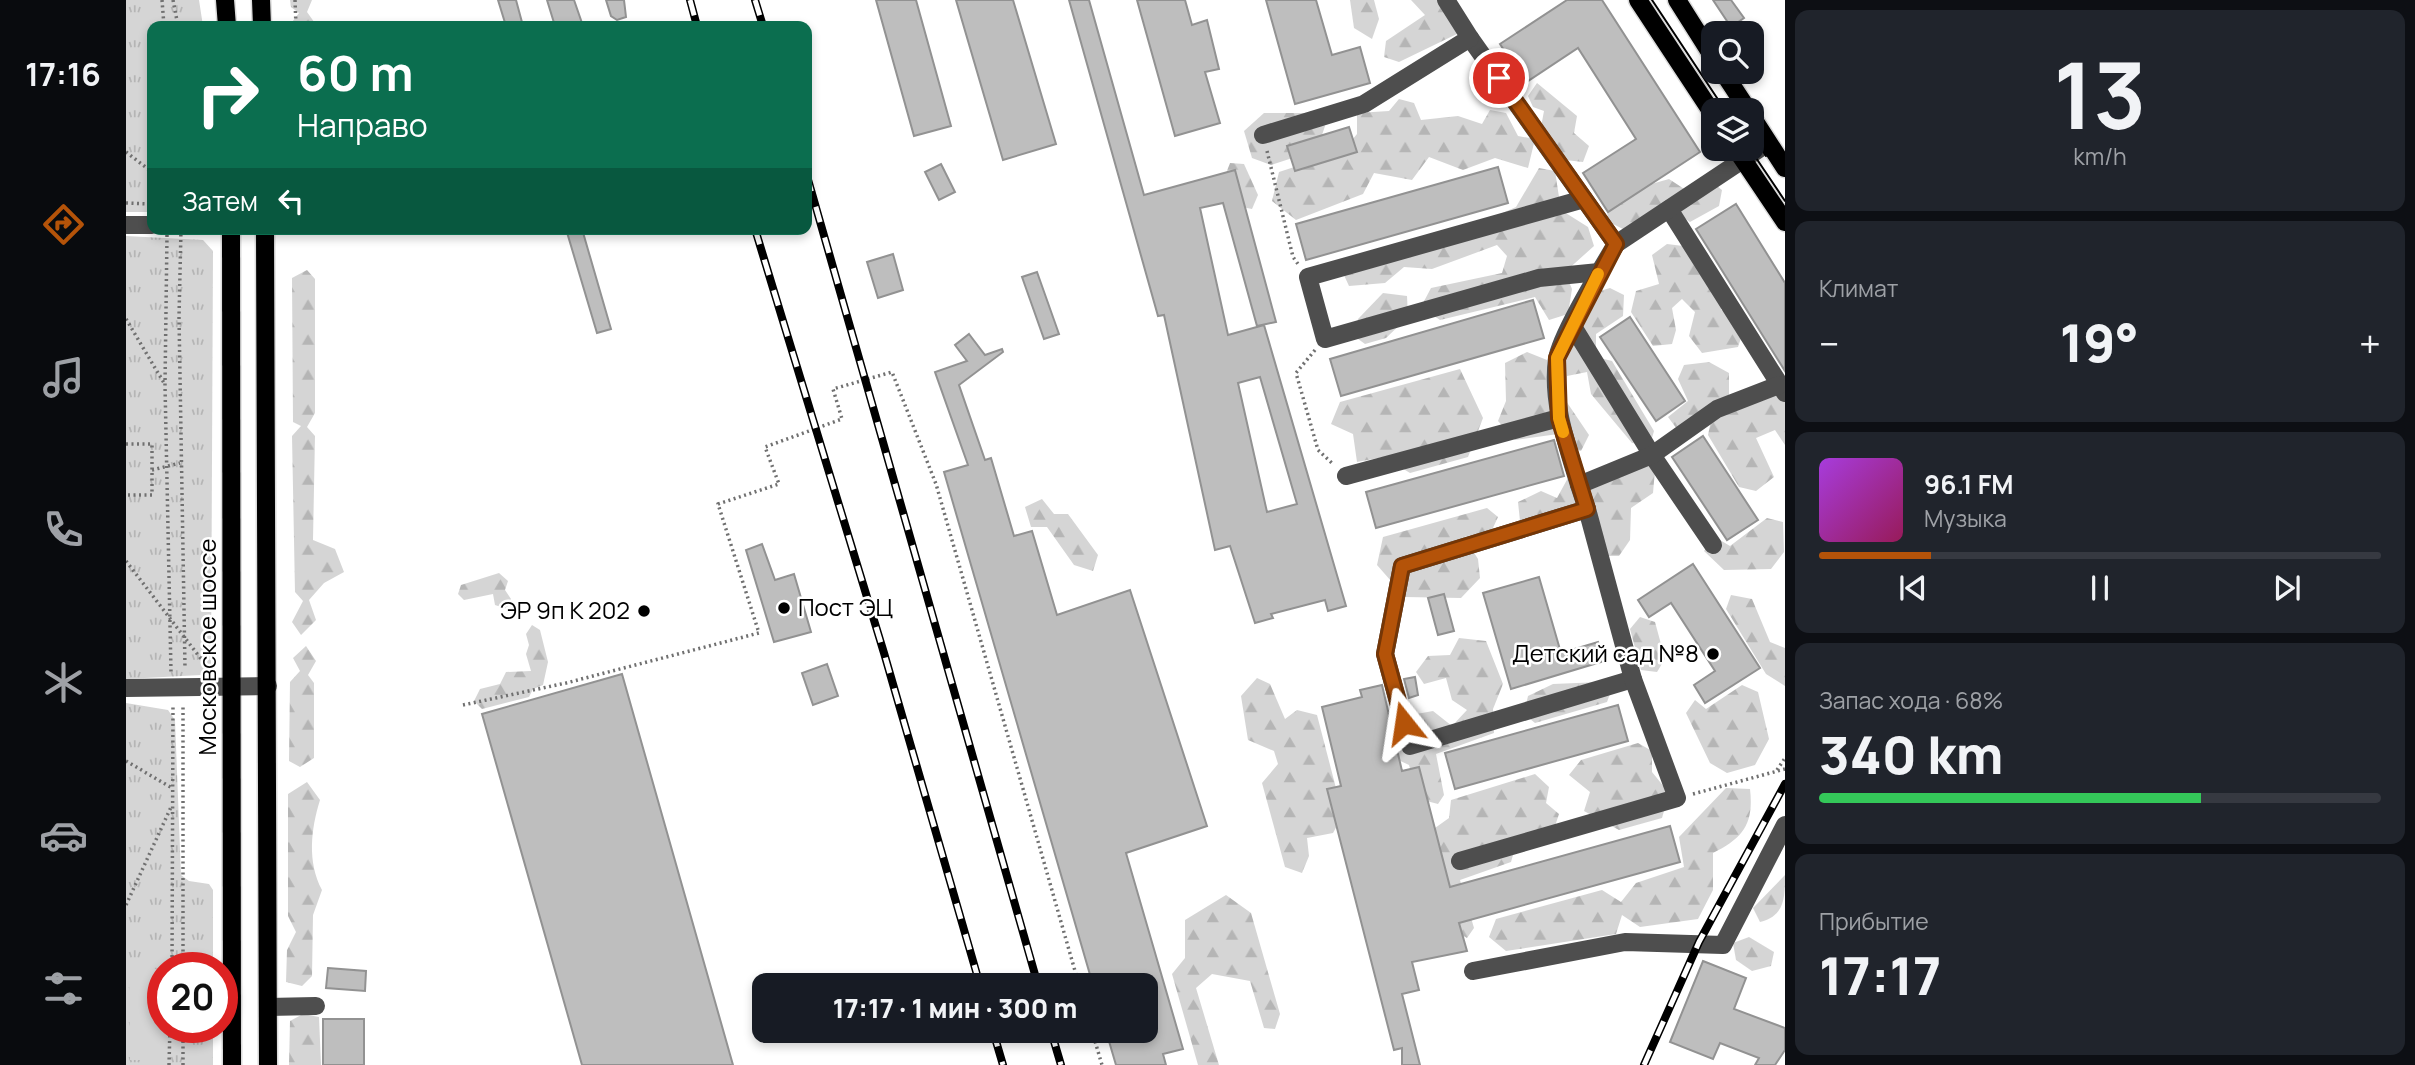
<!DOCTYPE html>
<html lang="ru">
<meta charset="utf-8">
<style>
body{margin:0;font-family:Manrope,sans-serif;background:#20242c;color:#f1f3f6;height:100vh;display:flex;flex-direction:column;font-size:26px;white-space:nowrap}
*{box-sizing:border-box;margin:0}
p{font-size:23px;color:#9ea1a6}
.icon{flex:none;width:38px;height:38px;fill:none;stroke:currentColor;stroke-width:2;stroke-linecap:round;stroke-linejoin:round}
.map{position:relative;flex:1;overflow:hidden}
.panel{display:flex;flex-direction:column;gap:10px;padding:10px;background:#0d0f14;width:630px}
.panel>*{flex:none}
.guide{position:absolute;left:21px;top:21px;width:665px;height:214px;border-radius:14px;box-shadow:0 4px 10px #0003;background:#0b6e4f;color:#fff;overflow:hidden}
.buttons{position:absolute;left:1575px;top:21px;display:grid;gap:14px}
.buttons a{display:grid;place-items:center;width:63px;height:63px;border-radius:14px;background:#171b24;box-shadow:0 4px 10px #0003;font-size:35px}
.speed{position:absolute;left:21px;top:952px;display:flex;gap:14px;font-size:35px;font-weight:700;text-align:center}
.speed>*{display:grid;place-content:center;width:91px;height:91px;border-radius:50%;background:#171b24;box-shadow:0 4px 10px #0003;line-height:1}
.speed .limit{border:10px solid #d22;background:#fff;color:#111}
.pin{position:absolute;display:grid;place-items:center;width:60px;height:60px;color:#fff;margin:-30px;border:4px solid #fff;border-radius:50%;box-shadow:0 2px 7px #0007}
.me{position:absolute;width:77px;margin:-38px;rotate:345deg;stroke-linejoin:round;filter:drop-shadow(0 0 5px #0008)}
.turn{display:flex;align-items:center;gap:24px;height:147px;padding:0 35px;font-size:32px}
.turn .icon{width:91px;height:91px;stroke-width:2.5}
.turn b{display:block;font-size:49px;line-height:60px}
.then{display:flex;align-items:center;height:66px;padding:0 35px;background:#0003;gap:14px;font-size:26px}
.big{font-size:52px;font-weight:800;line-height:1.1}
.panel .card{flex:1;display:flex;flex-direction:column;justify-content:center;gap:10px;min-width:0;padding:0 24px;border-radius:14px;background:#20242c}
.panel .dial{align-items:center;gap:0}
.dial b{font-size:91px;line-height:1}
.song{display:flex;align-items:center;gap:21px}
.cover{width:84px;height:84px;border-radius:10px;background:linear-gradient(135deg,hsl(280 70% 55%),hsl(330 70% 35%))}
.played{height:7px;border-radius:4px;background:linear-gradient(90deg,#b45309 20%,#363941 20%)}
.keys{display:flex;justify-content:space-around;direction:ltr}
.heat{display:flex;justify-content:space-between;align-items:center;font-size:38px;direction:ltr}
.charge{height:10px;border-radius:5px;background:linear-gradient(90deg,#34c759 68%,#363941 0)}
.trip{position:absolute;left:626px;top:973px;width:406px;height:70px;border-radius:14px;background:#171b24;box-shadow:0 4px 10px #0003;font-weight:800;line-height:70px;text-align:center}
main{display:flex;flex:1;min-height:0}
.tabs{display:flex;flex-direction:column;width:126px;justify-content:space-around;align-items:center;background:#090b0e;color:#9ea1a6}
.tabs .icon{width:49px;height:49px}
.tabs .on{color:#b45309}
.tabs b{font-size:32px;color:#f1f3f6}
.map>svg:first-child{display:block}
.grass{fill:url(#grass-tufts)}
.forest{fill:url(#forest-firs)}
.garden{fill:#d5d5d5}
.building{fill:#bebebe;stroke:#929292;stroke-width:2;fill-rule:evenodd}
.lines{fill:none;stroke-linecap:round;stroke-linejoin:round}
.major-casing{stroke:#dbdbdb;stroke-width:21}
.path{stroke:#707070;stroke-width:3.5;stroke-dasharray:2 3.5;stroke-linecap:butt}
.minor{stroke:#4e4e4e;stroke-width:18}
.major{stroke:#000;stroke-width:18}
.tram{stroke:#000;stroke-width:2}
.rail-casing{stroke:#000;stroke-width:8}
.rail{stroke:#fff;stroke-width:5;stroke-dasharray:16;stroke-linecap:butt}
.route-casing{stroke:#753606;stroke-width:18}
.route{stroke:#b45309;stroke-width:12}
.slow{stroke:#f59e0b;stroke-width:12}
.poi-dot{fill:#000;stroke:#fff;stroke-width:2.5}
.labels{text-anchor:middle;stroke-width:5;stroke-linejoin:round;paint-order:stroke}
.poi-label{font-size:24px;fill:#000;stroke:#fff;text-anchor:end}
.street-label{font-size:24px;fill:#000;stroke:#fff}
</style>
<main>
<nav class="tabs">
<b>17:16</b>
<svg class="icon on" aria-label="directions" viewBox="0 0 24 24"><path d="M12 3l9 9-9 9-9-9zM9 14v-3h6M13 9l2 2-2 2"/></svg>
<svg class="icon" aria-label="music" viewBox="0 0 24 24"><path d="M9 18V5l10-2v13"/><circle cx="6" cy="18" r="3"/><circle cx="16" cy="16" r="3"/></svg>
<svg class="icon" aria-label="phone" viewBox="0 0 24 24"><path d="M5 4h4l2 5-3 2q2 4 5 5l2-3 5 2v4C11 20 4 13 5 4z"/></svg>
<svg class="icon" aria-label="climate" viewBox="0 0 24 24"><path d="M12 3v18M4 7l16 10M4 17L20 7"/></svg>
<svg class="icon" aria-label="car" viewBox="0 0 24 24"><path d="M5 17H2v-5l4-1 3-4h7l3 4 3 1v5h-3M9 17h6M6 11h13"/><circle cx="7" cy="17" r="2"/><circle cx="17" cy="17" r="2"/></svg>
<svg class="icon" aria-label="filters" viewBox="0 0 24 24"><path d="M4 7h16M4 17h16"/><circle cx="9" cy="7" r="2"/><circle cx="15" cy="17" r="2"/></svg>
</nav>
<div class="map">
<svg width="1659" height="1065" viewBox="0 0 1659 1065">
<defs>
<pattern id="grass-tufts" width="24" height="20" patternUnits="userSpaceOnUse" patternTransform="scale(1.75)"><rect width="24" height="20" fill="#d5d5d5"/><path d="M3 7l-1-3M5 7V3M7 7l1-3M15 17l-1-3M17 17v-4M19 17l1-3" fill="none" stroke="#b5b5b5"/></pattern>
<pattern id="forest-firs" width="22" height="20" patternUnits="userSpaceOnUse" patternTransform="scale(1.75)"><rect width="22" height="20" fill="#d5d5d5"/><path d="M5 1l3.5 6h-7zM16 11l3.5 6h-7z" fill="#b5b5b5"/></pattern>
</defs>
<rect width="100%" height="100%" fill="#fff"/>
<g class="grass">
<path d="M0 0H73L77 26H26V212H0Z"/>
<path d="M0 236 77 240 87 251 85 669 75 675 0 679Z"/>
<path d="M0 703 42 710 49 720 55 875 63 881 83 884 87 890V968H37V1027H87V1065H0Z"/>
</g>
<g class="forest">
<path d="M164 0H186L181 12 191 26H163L173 13 165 7Z"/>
<path d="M1224 0H1248L1253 19 1246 39 1228 28Z"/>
<path d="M1285 0H1328L1333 33 1273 62 1258 57 1260 41 1299 15Z"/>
<path d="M1411 83 1451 116 1448 133 1463 146 1457 162 1439 160 1415 127 1418 111 1407 107 1402 96Z"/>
<path d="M1273 99 1288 103 1295 120 1332 116 1356 124 1364 110 1380 113 1392 136 1409 139 1402 168 1369 158 1337 170 1303 157 1286 180 1248 173 1237 194 1170 220 1146 201 1153 172 1217 151 1231 134V113L1263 111Z"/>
<path d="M1138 113H1189L1199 126 1191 150 1145 165 1126 158 1118 131Z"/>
<path d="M1104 163 1118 164 1132 195 1126 209 1111 206 1099 176Z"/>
<path d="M1413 168 1429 171 1435 210 1462 227 1468 246 1439 272 1446 289 1442 314 1423 320 1409 297 1314 320 1295 307 1305 288 1376 273 1381 256 1371 245 1306 269 1278 267 1259 283 1223 286 1217 273 1295 249 1390 207Z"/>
<path d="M1543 179 1569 196 1587 183 1596 190 1593 206 1564 222 1541 207 1501 231 1481 221 1483 196Z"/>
<path d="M1541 244 1573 248 1600 292 1595 310 1614 313 1620 323 1612 347 1576 353 1563 336 1569 312 1556 299 1546 308 1550 330 1546 344 1527 346 1505 312 1510 291 1533 284 1526 255Z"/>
<path d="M181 270 189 279V413L181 427 189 436 187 540 209 549 218 572 198 583 183 600 190 620 175 635 166 622 177 601 169 592 166 436 175 426 167 422 166 278Z"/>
<path d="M1484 288 1498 295 1497 316 1470 334V357L1486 361 1528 431 1524 445 1506 443 1465 394 1461 372 1441 376 1440 401 1463 435 1455 451 1437 447 1432 434 1389 440 1372 421 1380 401 1379 363 1401 352 1421 360 1429 337 1452 322 1454 297Z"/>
<path d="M1257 293 1281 296 1282 317 1260 338 1239 344 1228 336 1232 319Z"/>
<path d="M1583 362 1603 373V398L1551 429 1542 417 1562 401 1552 379 1558 365Z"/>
<path d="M1334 369 1357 418 1342 457 1284 473 1258 457 1231 462 1227 434 1205 424 1214 402Z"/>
<path d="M1659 392V445L1649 430 1630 438 1648 477 1630 491 1613 487 1582 435 1586 416Z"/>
<path d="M1518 462 1529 470 1527 493 1505 508 1504 540 1493 556H1469L1455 508H1441L1430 528 1409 533 1394 521 1392 502 1415 491 1431 498 1443 476Z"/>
<path d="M916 499 928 514H942L972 555 967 571 948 565 921 527H905L899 507Z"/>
<path d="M1361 508 1372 517 1366 530 1338 537 1352 559 1354 578 1335 598 1279 597 1251 565 1257 537Z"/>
<path d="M1641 518 1657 522 1658 552 1645 569 1598 570 1578 551 1589 537 1604 546Z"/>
<path d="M373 573 382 581 379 590 385 599 381 609 369 605 367 594 338 600 332 594 335 585Z"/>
<path d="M1605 595 1626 599 1644 642 1659 648V686L1640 674 1600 609Z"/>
<path d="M1514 617 1529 622 1539 659 1531 672 1515 670 1504 629Z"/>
<path d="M406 625 414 630 422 662 417 685 407 689 403 697 356 709 348 701 354 689 374 684 380 672 405 671 400 654 403 645 400 634Z"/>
<path d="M1333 638 1360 641 1377 684 1367 709 1368 733 1310 754 1318 795 1312 804 1293 799 1283 765 1266 757 1260 742 1274 717 1307 711 1326 726 1341 710 1326 700 1320 678 1298 684 1290 672 1302 656 1324 655Z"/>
<path d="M180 646 190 661 182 675 188 683V758L174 767 163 761 164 682 174 671 167 658Z"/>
<path d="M1131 678 1144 684 1159 719 1171 710 1191 715 1217 815 1207 833 1181 838 1183 856 1176 873 1159 867 1136 783 1152 764 1148 751 1122 740 1115 696Z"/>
<path d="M1475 682 1485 691 1481 702 1409 723 1398 714 1402 696 1427 684Z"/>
<path d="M1616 685 1632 692 1643 739 1629 765 1601 773 1584 763 1560 713 1569 700 1580 709Z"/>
<path d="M1512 743 1526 751V772L1543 793 1536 818 1493 830 1458 811 1464 792 1443 775 1455 760Z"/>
<path d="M1409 774 1423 787 1420 803 1433 814 1428 829 1391 841 1385 862 1334 880 1348 928 1341 938 1329 931 1302 833 1323 818 1325 800Z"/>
<path d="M181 782 194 800C185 829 181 862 196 890L187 915 186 976 176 986 160 982 161 950 170 932 162 916V794Z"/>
<path d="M1600 788 1624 789C1628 824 1617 838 1587 853V890L1572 919 1514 927 1496 915 1490 934 1380 951 1363 937 1370 919 1476 890 1495 902 1510 883 1558 867 1553 837Z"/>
<path d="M1659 875C1659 897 1659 916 1634 922L1627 908Z"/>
<path d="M1100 895 1125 913 1154 1014 1149 1029 1138 1028 1124 981 1086 974 1070 988 1093 1065H1072L1046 974 1059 958V920Z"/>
<path d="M1623 937 1648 952 1645 966 1626 971 1610 960 1607 943Z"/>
<path d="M177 1014 193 1017 195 1065H163L164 1021Z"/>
</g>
<path class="garden" d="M3 969H36V1060H4Z"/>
<g class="building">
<path d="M372 0H390L397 26H380Z"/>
<path d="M421 0H448L457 26H429Z"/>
<path d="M480 0H498L500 17 491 20 485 16Z"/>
<path d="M750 0H790L825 126 788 136Z"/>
<path d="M830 0H887L930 144 877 160Z"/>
<path d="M943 0H963L1018 195 1109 170 1150 322 1131 326 1097 203 1074 208 1102 335 1138 325 1220 606 1202 611 1199 600 1145 614 1147 618 1129 623 1104 546 1089 550 1038 315 1032 316ZM1134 377 1171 504 1141 512 1112 383Z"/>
<path d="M1011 0H1059L1066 25 1081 20 1093 69 1079 72 1094 123 1049 136Z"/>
<path d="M1140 0H1190L1206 55 1234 47 1244 83 1169 104Z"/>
<path d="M1441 0H1476L1574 152 1482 212 1457 173 1510 139 1452 48 1399 83 1374 44Z"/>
<path d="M1587 0H1605L1618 18 1605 27Z"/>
<path d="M1223 127 1231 152 1169 171 1161 146Z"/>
<path d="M815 164 829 192 813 200 799 172Z"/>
<path d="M1372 167 1382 203 1180 260 1170 224Z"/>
<path d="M1610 204 1659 283V371L1570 229Z"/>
<path d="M440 229H456L485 329 471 333Z"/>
<path d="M767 254 777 290 752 298 741 262Z"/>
<path d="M911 272 933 334 918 339 896 277Z"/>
<path d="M1407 300 1418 338 1215 396 1204 359Z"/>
<path d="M1504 317 1559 401 1530 421 1474 337Z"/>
<path d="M843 334 859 355 876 349 877 352 833 385 859 460 865 458 888 536 906 531 931 615 1004 590 1081 826 1000 853 1057 1049 1037 1054 1040 1065H990L980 1031H1020V985H967L818 472 842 465 809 372 841 361 829 345Z"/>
<path d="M1577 436 1632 520 1601 540 1546 457Z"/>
<path d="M1428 440 1438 476 1250 528 1240 492Z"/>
<path d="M636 544 649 580 668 574 685 632 648 642 620 550Z"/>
<path d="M1567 564 1634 668 1579 703 1568 685 1589 671 1545 603 1523 617 1512 600Z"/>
<path d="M1413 577 1435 653 1472 642 1478 661 1385 689 1357 593Z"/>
<path d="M1318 594 1328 631 1312 635 1302 598Z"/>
<path d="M701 664 712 696 687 705 676 673Z"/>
<path d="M496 674 607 1065H456L356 714Z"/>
<path d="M1289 677 1292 695 1283 698 1278 679Z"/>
<path d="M1256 685 1276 771 1293 767 1324 887 1544 826 1554 862 1333 923 1341 951 1286 962 1293 990 1276 994 1294 1065H1276V1048L1268 1050 1201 789 1215 786 1196 707 1236 697 1234 690Z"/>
<path d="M1492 705 1502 741 1329 789 1319 753Z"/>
<path d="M1577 961 1620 978 1608 1009 1659 1028V1050L1649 1065H1629L1633 1058 1594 1043 1587 1059 1544 1042Z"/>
<path d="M202 968 240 971 239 991 200 988Z"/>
<rect x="197" y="1019" width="41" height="46"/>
</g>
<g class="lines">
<defs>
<g id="major">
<path d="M99 0 101 26"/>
<path d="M135 0 136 26"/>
<path d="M1512 0 1587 114"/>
<path d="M1551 0 1587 57"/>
<path d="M1597 72 1622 110"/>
<path d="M1626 117 1659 168"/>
<path d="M1610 149 1659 222"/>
<path d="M105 229 106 1065"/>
<path d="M139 229 142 1065"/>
</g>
</defs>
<use href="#major" class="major-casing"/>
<g class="path">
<path d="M36 0 38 26"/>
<path d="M47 0 52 26"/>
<path d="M169 0 170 26"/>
<path d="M24 66H26"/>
<path d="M1141 151 1167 257 1172 264"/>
<path d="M0 152 26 172"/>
<path d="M0 203 26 204"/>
<path d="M55 229 53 317 59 668"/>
<path d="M41 235 39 385 45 672"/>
<path d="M0 319 38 383"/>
<path d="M1189 350 1170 373 1192 450 1208 465"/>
<path d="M0 444H26V495H0"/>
<path d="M26 470 54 463"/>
<path d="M0 561 82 668"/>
<path d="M337 705 440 683 633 633 592 504 653 484 639 447 716 419 707 389 766 372 810 484 953 985"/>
<path d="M0 761 46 788"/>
<path d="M1651 770 1659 758"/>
<path d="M1567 794 1659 769"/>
<path d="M0 905 46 805"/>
<path d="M46 968 47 704"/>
<path d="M57 968V704"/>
<path d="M966 1031 976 1065"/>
<path d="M43 1065 44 1027"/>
<path d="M57 1065V1027"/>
</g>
<g class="minor">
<path d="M1344 38 1490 244C1476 268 1435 334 1431 359 1425 401 1441 445 1453 485"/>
<path d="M1137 135 1238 104 1344 38 1320 0"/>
<path d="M1458 199 1182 277 1199 339 1413 278 1473 272"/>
<path d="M1543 209 1659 393"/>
<path d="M0 225H26"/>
<path d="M1490 244 1642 143"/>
<path d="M1446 325 1526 455 1587 545"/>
<path d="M1220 476 1433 418"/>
<path d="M1507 679 1284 746 1259 654 1276 566 1461 509 1453 485 1526 455 1591 409 1653 385"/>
<path d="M0 688 142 686"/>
<path d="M1334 861 1551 798 1507 679 1461 509"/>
<path d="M1347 971 1499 942 1597 945 1659 825"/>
<path d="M142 1007 190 1006"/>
</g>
<use href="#major" class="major"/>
<g class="tram">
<path d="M1526 0 1599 110"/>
<path d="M1626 134 1640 156"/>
<path d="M1624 149 1659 201"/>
</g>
<defs>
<g id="rail">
<path d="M564 0 571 26"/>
<path d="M629 0 637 26"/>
<path d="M681 176 912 985"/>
<path d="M629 229 758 653 854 985"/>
<path d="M867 1031 877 1065"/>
<path d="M925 1031 935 1065"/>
<path d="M1518 1065 1573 942 1659 784"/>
</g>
</defs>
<use href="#rail" class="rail-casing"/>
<use href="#rail" class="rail"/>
</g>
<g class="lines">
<defs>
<path id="route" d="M1278 723 1259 654 1276 566 1461 509 1433 418 1431 358 1490 244 1373 78"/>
</defs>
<use href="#route" class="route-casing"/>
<use href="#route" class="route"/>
<path class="slow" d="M1437 432 1433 418 1431 358 1472 274"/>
</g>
<g class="poi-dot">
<circle cx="658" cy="608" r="7"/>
<circle cx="518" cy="611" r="7"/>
<circle cx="1587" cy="654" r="7"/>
</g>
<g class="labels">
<g class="poi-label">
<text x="672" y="616" text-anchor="start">Пост ЭЦ</text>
<text x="504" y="619">ЭР 9п К 202</text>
<text x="1573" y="662">Детский сад №8</text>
</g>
<g class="street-label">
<text transform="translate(82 647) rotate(-90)" y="8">Московское шоссе</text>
</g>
</g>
</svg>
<div class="buttons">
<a><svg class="icon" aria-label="search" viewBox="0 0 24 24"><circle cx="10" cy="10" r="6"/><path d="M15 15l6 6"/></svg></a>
<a><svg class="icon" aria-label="layers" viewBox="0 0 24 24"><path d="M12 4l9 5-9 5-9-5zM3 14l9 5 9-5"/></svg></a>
</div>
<div class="speed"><div class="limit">20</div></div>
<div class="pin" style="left:1373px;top:78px;background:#d93025"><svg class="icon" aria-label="arrive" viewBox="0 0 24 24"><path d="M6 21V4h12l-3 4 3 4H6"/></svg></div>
<svg class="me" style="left:1278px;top:723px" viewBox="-20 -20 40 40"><path d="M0-17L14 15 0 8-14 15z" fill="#b45309" stroke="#fff" stroke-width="4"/></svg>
<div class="trip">17:17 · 1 мин · 300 m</div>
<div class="guide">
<div class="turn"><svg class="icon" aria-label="right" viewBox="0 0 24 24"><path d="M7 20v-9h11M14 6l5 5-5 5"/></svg><div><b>60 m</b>Направо</div></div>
<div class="then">Затем<svg class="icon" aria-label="left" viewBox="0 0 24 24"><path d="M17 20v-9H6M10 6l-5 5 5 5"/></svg></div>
</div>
</div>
<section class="panel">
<div class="card dial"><b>13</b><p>km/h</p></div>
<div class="card"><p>Климат</p>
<div class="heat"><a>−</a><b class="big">19°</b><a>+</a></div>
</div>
<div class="card">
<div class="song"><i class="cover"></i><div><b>96.1 FM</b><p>Музыка</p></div></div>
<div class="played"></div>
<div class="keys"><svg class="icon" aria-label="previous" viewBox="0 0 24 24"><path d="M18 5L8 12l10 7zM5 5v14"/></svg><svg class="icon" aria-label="pause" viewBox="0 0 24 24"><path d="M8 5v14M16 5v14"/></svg><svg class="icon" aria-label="next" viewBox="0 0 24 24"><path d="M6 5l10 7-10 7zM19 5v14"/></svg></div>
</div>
<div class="card"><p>Запас хода · 68%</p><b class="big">340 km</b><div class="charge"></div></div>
<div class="card"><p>Прибытие</p><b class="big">17:17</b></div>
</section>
</main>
